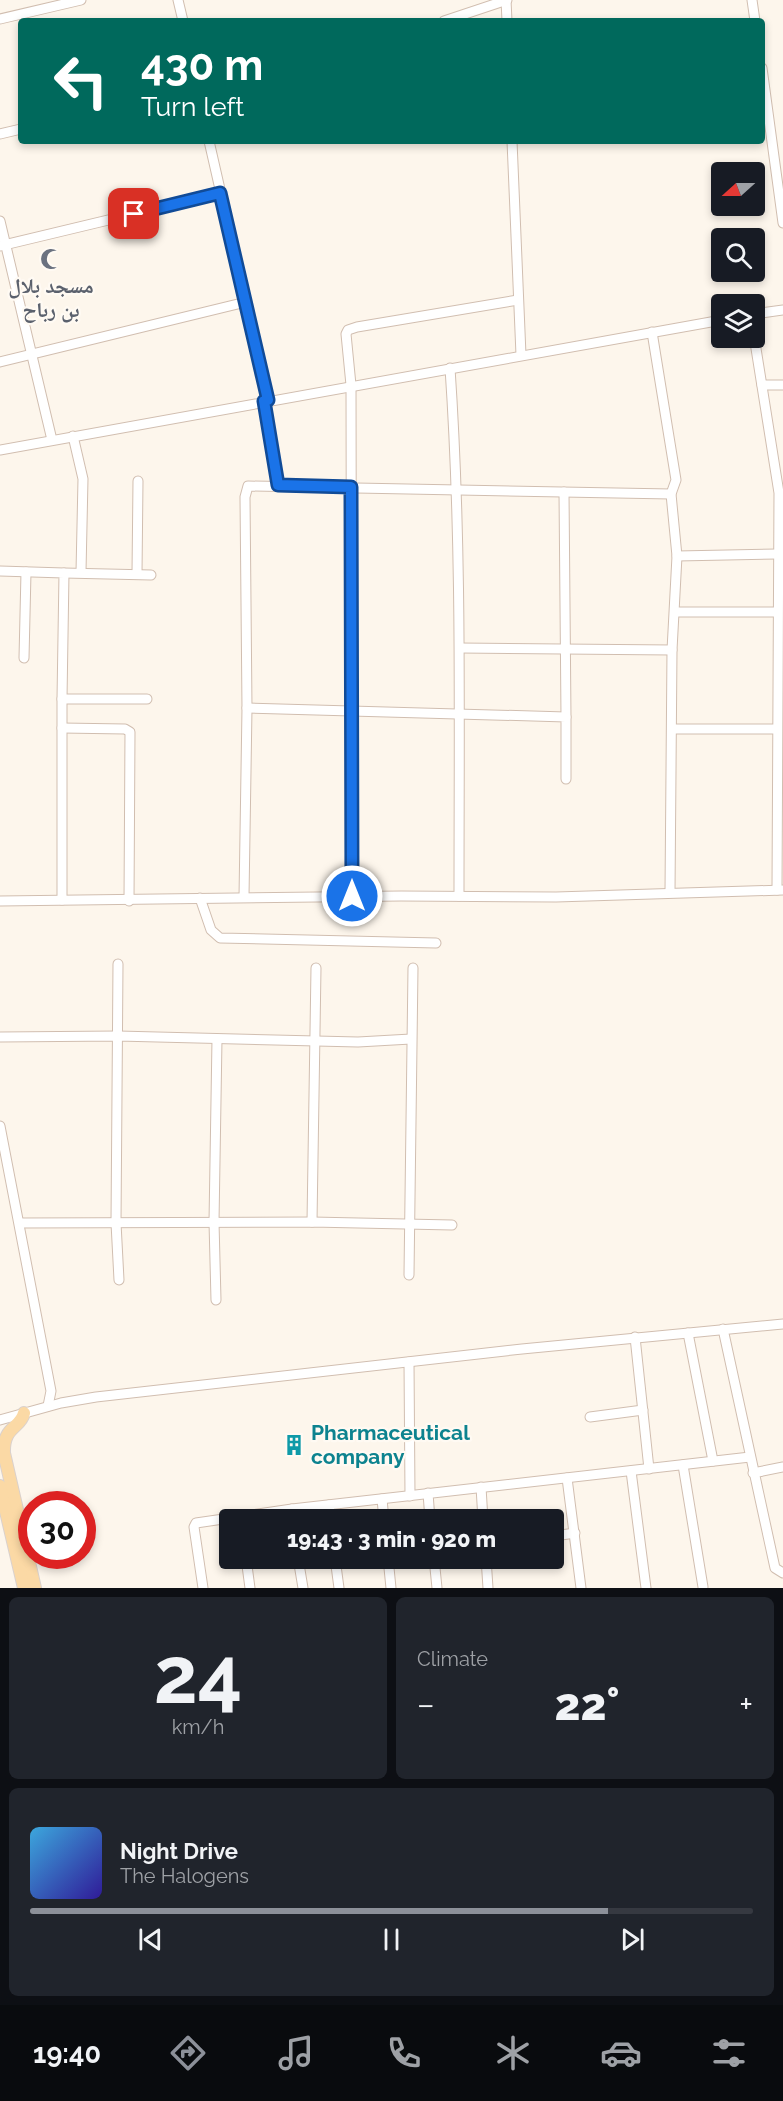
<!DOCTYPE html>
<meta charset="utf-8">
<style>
body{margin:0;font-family:Raleway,"Noto Naskh Arabic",sans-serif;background:#20242c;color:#f1f3f6;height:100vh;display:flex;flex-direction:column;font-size:22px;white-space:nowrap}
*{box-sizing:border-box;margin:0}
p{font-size:20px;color:#9ea1a6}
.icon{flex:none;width:33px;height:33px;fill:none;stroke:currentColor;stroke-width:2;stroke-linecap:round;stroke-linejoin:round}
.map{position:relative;height:1588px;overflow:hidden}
.details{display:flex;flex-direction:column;gap:9px;padding:9px;background:#0d0f14;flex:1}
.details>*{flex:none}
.banner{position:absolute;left:18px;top:18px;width:747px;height:126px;border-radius:6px;box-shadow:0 3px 9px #0003;background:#00695c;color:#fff;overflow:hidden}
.needle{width:39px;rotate:249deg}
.controls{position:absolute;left:711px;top:162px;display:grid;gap:12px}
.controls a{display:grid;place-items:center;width:54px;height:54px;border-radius:6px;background:#171b24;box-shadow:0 3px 9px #0003;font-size:30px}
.speed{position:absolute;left:18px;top:1491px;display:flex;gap:12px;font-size:30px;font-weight:700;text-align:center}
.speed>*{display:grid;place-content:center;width:78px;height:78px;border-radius:50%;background:#171b24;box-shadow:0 3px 9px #0003;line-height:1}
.speed .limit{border:9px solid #d22;background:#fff;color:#111}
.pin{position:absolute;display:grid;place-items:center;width:51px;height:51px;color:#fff;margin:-26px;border-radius:12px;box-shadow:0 3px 9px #0006}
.me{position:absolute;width:66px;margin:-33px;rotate:0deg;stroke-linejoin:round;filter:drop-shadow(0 0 4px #0008)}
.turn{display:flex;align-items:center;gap:21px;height:126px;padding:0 24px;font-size:27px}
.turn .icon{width:78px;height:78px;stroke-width:2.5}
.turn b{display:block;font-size:42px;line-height:51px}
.big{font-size:45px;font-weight:800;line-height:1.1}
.details .tile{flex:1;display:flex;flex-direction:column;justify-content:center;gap:9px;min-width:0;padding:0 21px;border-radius:9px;background:#20242c}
.details .dial{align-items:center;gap:0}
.dial b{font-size:78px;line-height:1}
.song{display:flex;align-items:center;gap:18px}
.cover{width:72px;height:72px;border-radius:9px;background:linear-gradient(135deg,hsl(200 70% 55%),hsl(250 70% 35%))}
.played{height:6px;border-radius:3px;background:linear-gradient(90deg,#8c9099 80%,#363941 80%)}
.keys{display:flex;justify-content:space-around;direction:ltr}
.heat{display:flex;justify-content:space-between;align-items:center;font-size:33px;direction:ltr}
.details .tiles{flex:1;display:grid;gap:9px;grid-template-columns:1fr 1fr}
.tile:last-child{grid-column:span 2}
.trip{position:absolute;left:219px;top:1509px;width:345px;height:60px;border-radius:6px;background:#171b24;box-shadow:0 3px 9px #0003;font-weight:800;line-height:60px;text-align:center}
.dock{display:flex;height:96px;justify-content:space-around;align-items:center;background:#090b0e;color:#9ea1a6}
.dock .icon{width:42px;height:42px}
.dock .on{color:#8c9099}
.dock b{font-size:27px;color:#f1f3f6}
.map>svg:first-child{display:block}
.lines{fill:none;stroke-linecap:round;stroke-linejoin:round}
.minor-casing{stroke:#d1beb0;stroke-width:11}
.major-casing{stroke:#dad1cd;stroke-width:14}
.minor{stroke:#fff;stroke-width:9}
.major{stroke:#fbd9a5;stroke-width:12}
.route-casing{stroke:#114b97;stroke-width:15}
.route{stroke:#1a73e8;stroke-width:10}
.labels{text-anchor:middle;stroke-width:4.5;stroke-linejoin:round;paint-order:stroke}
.worship-label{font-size:21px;font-weight:bold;fill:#5b616d;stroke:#fffaf3}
.culture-label{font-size:21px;font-weight:bold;fill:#0d838f;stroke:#fffaf3;text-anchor:start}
</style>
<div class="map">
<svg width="783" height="1588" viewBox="0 0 783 1588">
<rect width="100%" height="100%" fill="#fdf6ec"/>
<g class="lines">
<defs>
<g id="minor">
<path d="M178 0 183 21"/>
<path d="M506 0 507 21"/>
<path d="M752 0 755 21"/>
<path d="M0 19 81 0"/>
<path d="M444 21 507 0"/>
<path d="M762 68 783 223"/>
<path d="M0 134 21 129"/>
<path d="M209 141 268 400"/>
<path d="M512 141 521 355"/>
<path d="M0 221 52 440"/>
<path d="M0 246 221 193"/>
<path d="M754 314 783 310"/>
<path d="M652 332 676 480 671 494 677 556 672 650 670 892"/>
<path d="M754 336 779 493 777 890"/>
<path d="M0 362 246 302"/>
<path d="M450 368C462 544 459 720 459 896"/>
<path d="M762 385H783"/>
<path d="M264 401 278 485"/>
<path d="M73 436 83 479 81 572"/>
<path d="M0 450 722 320"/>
<path d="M564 492 566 717"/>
<path d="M677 556 777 554"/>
<path d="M0 571 64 573 62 699"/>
<path d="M64 573 151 575"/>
<path d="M137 574 138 481"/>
<path d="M675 612H777"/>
<path d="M460 648 672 650"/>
<path d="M24 658 26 572"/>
<path d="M247 708 566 717V779"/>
<path d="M62 728 125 729 130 732 129 901"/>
<path d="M672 729H776"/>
<path d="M352 896 351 385 346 334 348 330 357 327 518 300"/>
<path d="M244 897 247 708 245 497 248 486 671 494"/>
<path d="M200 898 211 930 220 938 436 943"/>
<path d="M62 900V699H147"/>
<path d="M0 901 401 896 556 897 783 890"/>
<path d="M118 964 116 1223 119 1280"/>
<path d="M0 1037 118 1036 358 1042 411 1039"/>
<path d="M0 1126 51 1391 48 1406"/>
<path d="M312 1222 316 968"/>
<path d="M20 1223 312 1222 452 1225"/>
<path d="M409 1275 413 968"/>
<path d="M216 1300 214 1222 217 1039"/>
<path d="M723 1329 775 1568 783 1573"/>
<path d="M688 1333 713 1461"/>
<path d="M635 1337 649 1469"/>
<path d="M409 1362 410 1496"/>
<path d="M590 1417 643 1410"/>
<path d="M0 1420 61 1403 96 1397 522 1349 783 1324"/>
<path d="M683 1465 703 1587"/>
<path d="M631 1471 646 1588"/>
<path d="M753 1473 783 1467"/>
<path d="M567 1478 581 1588"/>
<path d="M481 1487 483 1520"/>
<path d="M428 1493 430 1520"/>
<path d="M382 1499 384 1520"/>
<path d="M329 1505 331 1520"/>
<path d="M294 1520 292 1509 750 1457"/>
<path d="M554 1536 575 1533"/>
<path d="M246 1558 250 1588"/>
<path d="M298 1558 303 1588"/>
<path d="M335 1558 339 1588"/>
<path d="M388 1558 391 1588"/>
<path d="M434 1558 437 1588"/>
<path d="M486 1558 488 1588"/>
<path d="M203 1588 194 1527 196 1523 292 1509"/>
</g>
<g id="major">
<path d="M24 1413C20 1429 3 1426 4 1453L35 1588"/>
<path d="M0 1486 24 1588"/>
</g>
</defs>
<use href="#minor" class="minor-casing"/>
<use href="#major" class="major-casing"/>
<use href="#minor" class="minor"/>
<use href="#major" class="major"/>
</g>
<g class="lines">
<defs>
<path id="route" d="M134 214 220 193 268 400 264 401 278 485 351 487 352 896"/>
</defs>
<use href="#route" class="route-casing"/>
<use href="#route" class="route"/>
</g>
<defs>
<symbol id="mosque-bare" viewBox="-9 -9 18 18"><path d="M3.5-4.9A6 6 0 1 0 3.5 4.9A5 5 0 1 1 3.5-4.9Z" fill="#6b7280" stroke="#fffaf3" stroke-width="2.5" paint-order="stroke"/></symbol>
<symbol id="building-bare" viewBox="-9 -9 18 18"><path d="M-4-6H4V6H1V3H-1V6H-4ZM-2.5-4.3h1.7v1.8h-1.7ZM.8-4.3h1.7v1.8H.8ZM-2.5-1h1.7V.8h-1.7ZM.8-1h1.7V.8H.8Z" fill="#0f9aa8" stroke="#fffaf3" stroke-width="2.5" paint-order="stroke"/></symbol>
</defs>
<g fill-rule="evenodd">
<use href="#mosque-bare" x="36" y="244" width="30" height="30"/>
<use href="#building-bare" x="279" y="1430" width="30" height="30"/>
</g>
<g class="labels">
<g class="worship-label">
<text x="51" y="293">مسجد بلال<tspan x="51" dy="24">بن رباح</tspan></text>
</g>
<g class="culture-label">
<text x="311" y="1440">Pharmaceutical<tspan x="311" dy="24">company</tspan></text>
</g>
</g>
</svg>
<div class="controls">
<a><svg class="needle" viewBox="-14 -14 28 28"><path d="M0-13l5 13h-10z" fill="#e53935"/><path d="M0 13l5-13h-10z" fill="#9ea1a6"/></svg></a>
<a><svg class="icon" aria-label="search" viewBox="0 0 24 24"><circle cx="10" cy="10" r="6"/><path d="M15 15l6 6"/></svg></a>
<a><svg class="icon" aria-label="layers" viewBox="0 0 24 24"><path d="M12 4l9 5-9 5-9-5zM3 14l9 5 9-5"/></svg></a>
</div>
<div class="speed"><div class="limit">30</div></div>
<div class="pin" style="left:134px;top:214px;background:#d93025"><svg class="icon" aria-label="arrive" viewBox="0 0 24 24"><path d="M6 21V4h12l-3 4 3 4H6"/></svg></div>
<svg class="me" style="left:352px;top:896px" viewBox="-20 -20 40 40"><circle r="17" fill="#1a73e8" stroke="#fff" stroke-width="3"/><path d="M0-11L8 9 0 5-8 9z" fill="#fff"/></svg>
<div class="trip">19:43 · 3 min · 920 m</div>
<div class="banner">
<div class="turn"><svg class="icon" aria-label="left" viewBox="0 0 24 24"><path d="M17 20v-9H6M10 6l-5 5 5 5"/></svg><div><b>430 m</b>Turn left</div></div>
</div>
</div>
<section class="details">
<div class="tiles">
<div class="tile dial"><b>24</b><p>km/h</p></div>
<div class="tile"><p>Climate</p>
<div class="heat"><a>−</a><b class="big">22°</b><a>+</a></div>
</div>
<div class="tile">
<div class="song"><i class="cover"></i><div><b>Night Drive</b><p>The Halogens</p></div></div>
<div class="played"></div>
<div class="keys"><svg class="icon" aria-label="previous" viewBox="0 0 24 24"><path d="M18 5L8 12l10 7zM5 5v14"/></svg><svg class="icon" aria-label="pause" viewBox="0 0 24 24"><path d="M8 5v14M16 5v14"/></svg><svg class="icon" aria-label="next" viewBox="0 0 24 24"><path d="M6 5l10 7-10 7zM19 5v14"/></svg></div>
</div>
</div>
</section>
<nav class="dock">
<b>19:40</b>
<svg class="icon on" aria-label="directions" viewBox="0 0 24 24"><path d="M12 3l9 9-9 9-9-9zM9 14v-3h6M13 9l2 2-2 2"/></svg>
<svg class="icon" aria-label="music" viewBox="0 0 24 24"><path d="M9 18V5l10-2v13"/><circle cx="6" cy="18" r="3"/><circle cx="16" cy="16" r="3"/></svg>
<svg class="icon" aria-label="phone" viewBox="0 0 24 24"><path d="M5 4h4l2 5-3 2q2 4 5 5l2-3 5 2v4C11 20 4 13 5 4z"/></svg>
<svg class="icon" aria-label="climate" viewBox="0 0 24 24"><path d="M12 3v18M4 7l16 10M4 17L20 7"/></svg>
<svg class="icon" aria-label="car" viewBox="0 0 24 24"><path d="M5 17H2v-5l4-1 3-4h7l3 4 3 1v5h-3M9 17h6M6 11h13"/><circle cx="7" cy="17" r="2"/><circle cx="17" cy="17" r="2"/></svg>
<svg class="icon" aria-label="filters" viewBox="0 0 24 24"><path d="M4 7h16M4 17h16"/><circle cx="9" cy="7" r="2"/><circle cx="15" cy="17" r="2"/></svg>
</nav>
